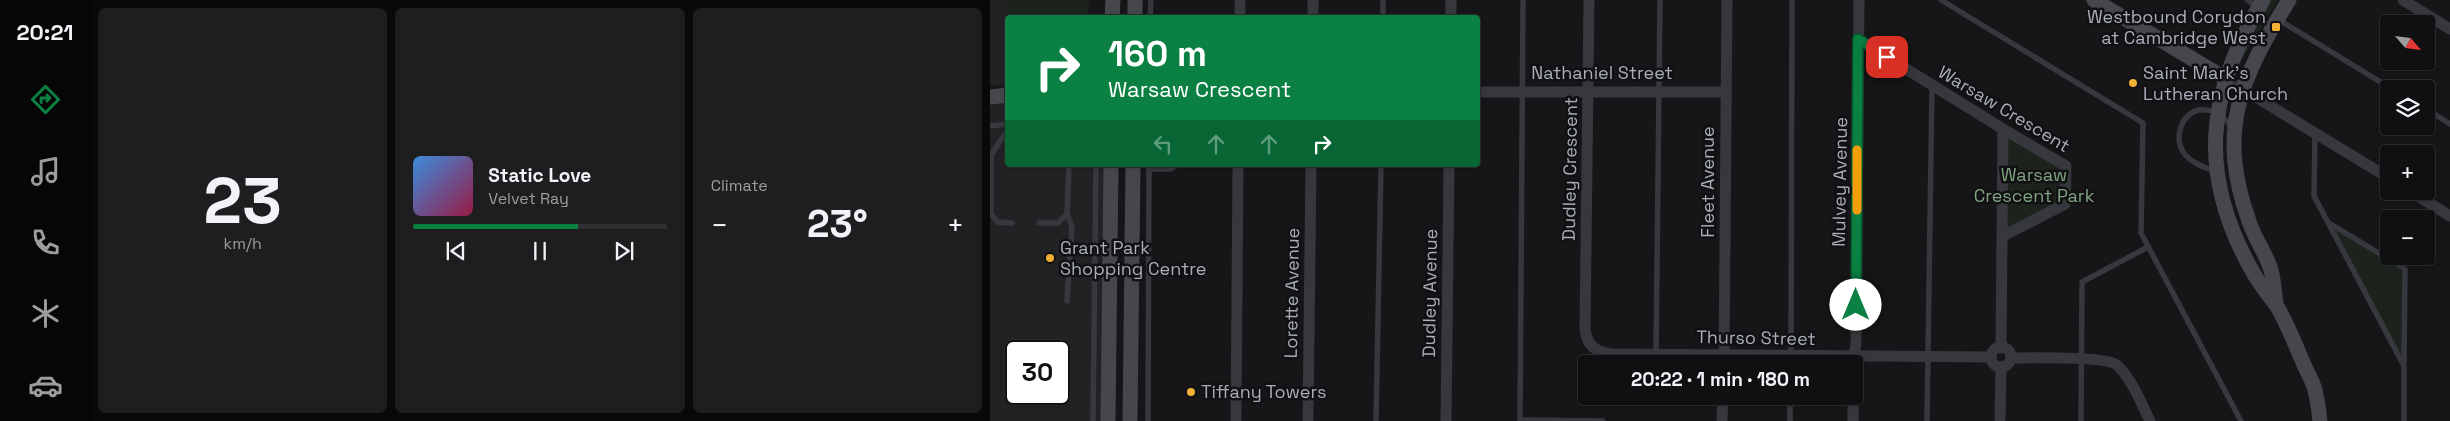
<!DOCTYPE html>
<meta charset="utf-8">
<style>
body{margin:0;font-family:"Space Grotesk",sans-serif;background:#1e1e20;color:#f1f3f6;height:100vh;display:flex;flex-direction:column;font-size:19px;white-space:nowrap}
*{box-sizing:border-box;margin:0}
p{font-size:16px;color:#9c9d9f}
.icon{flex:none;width:28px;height:28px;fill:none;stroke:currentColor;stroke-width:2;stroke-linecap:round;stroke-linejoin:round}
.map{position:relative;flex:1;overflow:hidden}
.details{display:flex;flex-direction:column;gap:8px;padding:8px;background:#09090a;width:900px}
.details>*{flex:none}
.guide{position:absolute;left:15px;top:15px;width:475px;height:152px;border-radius:5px;box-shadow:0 1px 4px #0004,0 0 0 1px #303032;background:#0b8043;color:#fff;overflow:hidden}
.needle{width:32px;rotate:118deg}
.buttons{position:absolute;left:1390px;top:15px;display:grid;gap:10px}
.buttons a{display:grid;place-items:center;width:55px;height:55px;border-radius:5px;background:#101012;box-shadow:0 1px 4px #0004,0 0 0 1px #303032;font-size:25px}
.speed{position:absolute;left:15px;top:340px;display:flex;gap:10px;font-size:25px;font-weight:700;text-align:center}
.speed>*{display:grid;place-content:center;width:65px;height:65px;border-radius:50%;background:#101012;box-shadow:0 1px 4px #0004,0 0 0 1px #303032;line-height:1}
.speed .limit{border:2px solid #111;border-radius:8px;background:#fff;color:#111}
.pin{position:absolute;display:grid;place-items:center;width:42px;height:42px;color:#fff;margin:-21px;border-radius:10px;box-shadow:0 2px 8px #0006}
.me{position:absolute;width:55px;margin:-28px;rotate:0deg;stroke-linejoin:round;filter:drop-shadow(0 0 4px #0008)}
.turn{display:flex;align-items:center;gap:18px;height:105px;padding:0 20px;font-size:22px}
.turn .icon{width:65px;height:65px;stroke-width:2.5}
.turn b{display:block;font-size:35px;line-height:42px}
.lanes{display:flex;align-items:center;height:48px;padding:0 20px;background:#0003;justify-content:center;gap:25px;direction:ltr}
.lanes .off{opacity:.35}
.big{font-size:38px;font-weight:700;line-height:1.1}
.details .widget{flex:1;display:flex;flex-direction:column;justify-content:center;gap:8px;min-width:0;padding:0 18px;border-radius:8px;background:#1e1e20}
.details .dial{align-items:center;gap:0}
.dial b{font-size:65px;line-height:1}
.song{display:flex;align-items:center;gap:15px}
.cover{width:60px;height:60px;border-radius:8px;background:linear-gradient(135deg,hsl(210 70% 55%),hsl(340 70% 35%))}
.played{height:5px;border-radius:2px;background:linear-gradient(90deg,#0b8043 65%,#303032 65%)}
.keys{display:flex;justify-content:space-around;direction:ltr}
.heat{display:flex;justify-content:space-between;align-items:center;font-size:28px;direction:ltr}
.details .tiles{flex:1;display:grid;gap:8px;grid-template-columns:repeat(3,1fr)}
.trip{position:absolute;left:588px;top:355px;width:285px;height:50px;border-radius:5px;background:#101012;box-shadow:0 1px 4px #0004,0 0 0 1px #303032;font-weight:700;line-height:50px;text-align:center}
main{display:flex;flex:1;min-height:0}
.dock{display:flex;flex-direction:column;width:90px;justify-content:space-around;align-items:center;background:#060607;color:#9c9d9f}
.dock .icon{width:35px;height:35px}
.dock .active{color:#0b8043}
.dock b{font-size:22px;color:#f1f3f6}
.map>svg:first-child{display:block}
.built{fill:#222225;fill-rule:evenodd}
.green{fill:#1c231d}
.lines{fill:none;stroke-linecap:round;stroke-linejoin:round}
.lane{stroke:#37383d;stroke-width:5.5}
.street{stroke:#37383d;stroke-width:11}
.secondary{stroke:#45474d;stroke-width:15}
.route-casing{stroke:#07532c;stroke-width:12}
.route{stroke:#0b8043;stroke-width:9}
.slow{stroke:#f59e0b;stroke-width:9}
.poi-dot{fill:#f2b134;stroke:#111113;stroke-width:2}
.labels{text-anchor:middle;stroke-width:5;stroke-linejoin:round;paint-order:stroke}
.poi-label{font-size:18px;fill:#a8adb8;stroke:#111113;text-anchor:start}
.street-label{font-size:18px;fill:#a8adb8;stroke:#111113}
.park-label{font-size:18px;fill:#7fa381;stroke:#111113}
</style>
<main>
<nav class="dock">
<b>20:21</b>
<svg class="icon active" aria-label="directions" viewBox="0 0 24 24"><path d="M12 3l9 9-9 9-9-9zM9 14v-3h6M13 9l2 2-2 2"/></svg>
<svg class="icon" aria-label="music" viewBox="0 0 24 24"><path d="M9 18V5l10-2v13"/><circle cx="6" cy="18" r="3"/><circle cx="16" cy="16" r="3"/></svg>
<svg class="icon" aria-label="phone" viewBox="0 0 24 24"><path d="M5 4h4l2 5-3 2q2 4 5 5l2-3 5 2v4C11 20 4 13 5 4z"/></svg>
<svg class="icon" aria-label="climate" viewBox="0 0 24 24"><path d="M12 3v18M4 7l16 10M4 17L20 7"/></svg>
<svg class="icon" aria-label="car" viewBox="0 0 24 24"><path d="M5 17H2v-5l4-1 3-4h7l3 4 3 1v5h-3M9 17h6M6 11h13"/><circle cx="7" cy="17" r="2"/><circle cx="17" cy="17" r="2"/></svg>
</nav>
<section class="details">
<div class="tiles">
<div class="widget dial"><b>23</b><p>km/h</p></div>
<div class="widget">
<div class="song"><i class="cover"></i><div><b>Static Love</b><p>Velvet Ray</p></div></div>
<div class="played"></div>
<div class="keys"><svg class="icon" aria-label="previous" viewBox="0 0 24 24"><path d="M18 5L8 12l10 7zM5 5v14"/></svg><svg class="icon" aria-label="pause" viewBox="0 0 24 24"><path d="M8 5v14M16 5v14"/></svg><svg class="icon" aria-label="next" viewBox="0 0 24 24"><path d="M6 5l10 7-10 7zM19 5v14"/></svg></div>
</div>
<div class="widget"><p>Climate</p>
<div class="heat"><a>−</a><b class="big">23°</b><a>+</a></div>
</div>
</div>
</section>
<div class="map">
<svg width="1460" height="421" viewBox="0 0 1460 421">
<rect width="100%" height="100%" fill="#161618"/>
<g class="built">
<path d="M0 0H19L17 84 0 86Z"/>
<path d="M17 95 18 165H121L118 421H0V97ZM26 351H69V394H26Z"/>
</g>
<g class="green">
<path d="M18 0H99L98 17H18Z"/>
<path d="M1279 0H1288L1249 65H1247Z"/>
<path d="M1013 129 1076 166 1075 204 1013 236Z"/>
<path d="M1337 222 1415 269 1414 366Z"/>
</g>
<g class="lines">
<g class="lane">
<path d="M951 0 1153 123 1151 233 1251 421"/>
<path d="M1257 0 1268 7"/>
<path d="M160 18 161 0"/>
<path d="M393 18V0"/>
<path d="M1289 20 1402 89"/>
<path d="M1436 109 1460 124"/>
<path d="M0 126 18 124"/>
<path d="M18 129 1 155V214L8 222 22 223"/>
<path d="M1325 133 1324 196 1414 366V421"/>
<path d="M159 169H180L187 165"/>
<path d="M1226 172C1214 167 1201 163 1193 152 1184 137 1191 115 1208 110 1213 109 1221 111 1227 111L1243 128"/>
<path d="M49 223H68L77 214"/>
<path d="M1339 223 1415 269 1414 363"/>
<path d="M77 301 82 226 77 214 79 165"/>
<path d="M666 354 670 0"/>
<path d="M801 364 802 0"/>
<path d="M530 420 613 421"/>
<path d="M103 421 106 165"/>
<path d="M158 421 159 165"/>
<path d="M386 421 391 165"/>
<path d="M530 421 533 0"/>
<path d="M800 421V396"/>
<path d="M937 421 942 86"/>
<path d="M1091 421 1092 282 1158 247"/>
</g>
<g class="street">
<path d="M599 0 595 328C596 345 606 353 623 354L1001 357"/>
<path d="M1413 0 1460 29"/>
<path d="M250 18V0"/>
<path d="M323 18V0"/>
<path d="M461 18V0"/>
<path d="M868 39 1013 129 1076 166 1075 204 1013 236"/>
<path d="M1236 79 1399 178"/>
<path d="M488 92H736"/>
<path d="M1420 191 1460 216"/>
<circle cx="1011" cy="357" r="10"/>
<path d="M1011 348 1013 129"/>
<path d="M1021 358C1039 358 1117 356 1127 365 1142 379 1151 403 1160 421"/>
<path d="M863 363 866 343 869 0"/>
<path d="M734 364 737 0"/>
<path d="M246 421 248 165"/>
<path d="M318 421 321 165"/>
<path d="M456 421 459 165"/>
<path d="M732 421 733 396"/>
<path d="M863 421V396"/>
<path d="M1010 421 1011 367"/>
</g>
<g class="secondary">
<path d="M1104 0 1236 79"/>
<path d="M1273 0C1216 94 1207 176 1264 274 1270 285 1279 295 1286 305 1298 324 1306 347 1315 367 1319 376 1325 385 1326 395 1328 403 1329 412 1330 421"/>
<path d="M122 18 123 0"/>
<path d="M145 18V0"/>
<path d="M0 97 18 95"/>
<path d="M1286 303C1284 292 1284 280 1281 270 1276 253 1264 238 1259 221 1226 129 1251 78 1299 0"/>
<path d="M118 421 121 165"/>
<path d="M140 421 143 165"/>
</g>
</g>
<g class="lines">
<defs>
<path id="route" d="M866 305 868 39 897 57"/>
</defs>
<use href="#route" class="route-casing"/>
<use href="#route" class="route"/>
<path class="slow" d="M867 210V150"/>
</g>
<g class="poi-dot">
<rect x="1281" y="22" width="10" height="10" rx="2.5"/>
<circle cx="1143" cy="83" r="5"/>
<circle cx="60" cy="258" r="5"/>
<circle cx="201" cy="392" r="5"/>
</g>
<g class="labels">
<g class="poi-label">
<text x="1276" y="23" text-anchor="end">Westbound Corydon<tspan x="1276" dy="21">at Cambridge West</tspan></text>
<text x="1153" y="79">Saint Mark's<tspan x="1153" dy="21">Lutheran Church</tspan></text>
<text x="70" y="254">Grant Park<tspan x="70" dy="21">Shopping Centre</tspan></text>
<text x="211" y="398">Tiffany Towers</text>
</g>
<g class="street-label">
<text x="612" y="79">Nathaniel Street</text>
<text transform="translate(1014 109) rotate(31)" y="6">Warsaw Crescent</text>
<text transform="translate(580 169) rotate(-89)" y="6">Dudley Crescent</text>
<text transform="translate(718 182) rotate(-90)" y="6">Fleet Avenue</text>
<text transform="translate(850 182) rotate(-89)" y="6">Mulvey Avenue</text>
<text transform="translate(302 293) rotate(-89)" y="6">Lorette Avenue</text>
<text transform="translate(440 293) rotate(-89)" y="6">Dudley Avenue</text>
<text transform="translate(766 338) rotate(1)" y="6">Thurso Street</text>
</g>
<g class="park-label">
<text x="1044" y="181">Warsaw<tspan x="1044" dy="21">Crescent Park</tspan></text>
</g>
</g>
</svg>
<div class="buttons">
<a><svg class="needle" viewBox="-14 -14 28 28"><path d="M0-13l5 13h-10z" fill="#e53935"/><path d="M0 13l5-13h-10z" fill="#9c9d9f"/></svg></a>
<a><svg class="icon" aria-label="layers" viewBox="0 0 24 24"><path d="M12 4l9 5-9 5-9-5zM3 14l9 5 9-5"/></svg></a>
<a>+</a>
<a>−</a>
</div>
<div class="speed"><div class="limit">30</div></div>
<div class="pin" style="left:897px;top:57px;background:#d93025"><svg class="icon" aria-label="arrive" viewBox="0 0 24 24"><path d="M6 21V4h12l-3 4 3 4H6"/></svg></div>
<svg class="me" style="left:866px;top:305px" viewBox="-20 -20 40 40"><circle r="19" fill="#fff"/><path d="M0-13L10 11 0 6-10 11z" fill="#0b8043"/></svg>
<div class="trip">20:22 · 1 min · 180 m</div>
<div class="guide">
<div class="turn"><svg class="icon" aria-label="right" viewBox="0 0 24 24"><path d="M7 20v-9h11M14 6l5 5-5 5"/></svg><div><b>160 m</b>Warsaw Crescent</div></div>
<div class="lanes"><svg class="icon off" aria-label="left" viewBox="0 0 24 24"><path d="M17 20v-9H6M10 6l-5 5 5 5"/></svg><svg class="icon off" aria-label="ahead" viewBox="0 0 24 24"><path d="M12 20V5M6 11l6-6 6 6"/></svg><svg class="icon off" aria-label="ahead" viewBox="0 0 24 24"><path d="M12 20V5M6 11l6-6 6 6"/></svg><svg class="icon" aria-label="right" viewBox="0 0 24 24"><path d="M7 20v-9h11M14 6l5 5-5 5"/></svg></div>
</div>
</div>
</main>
